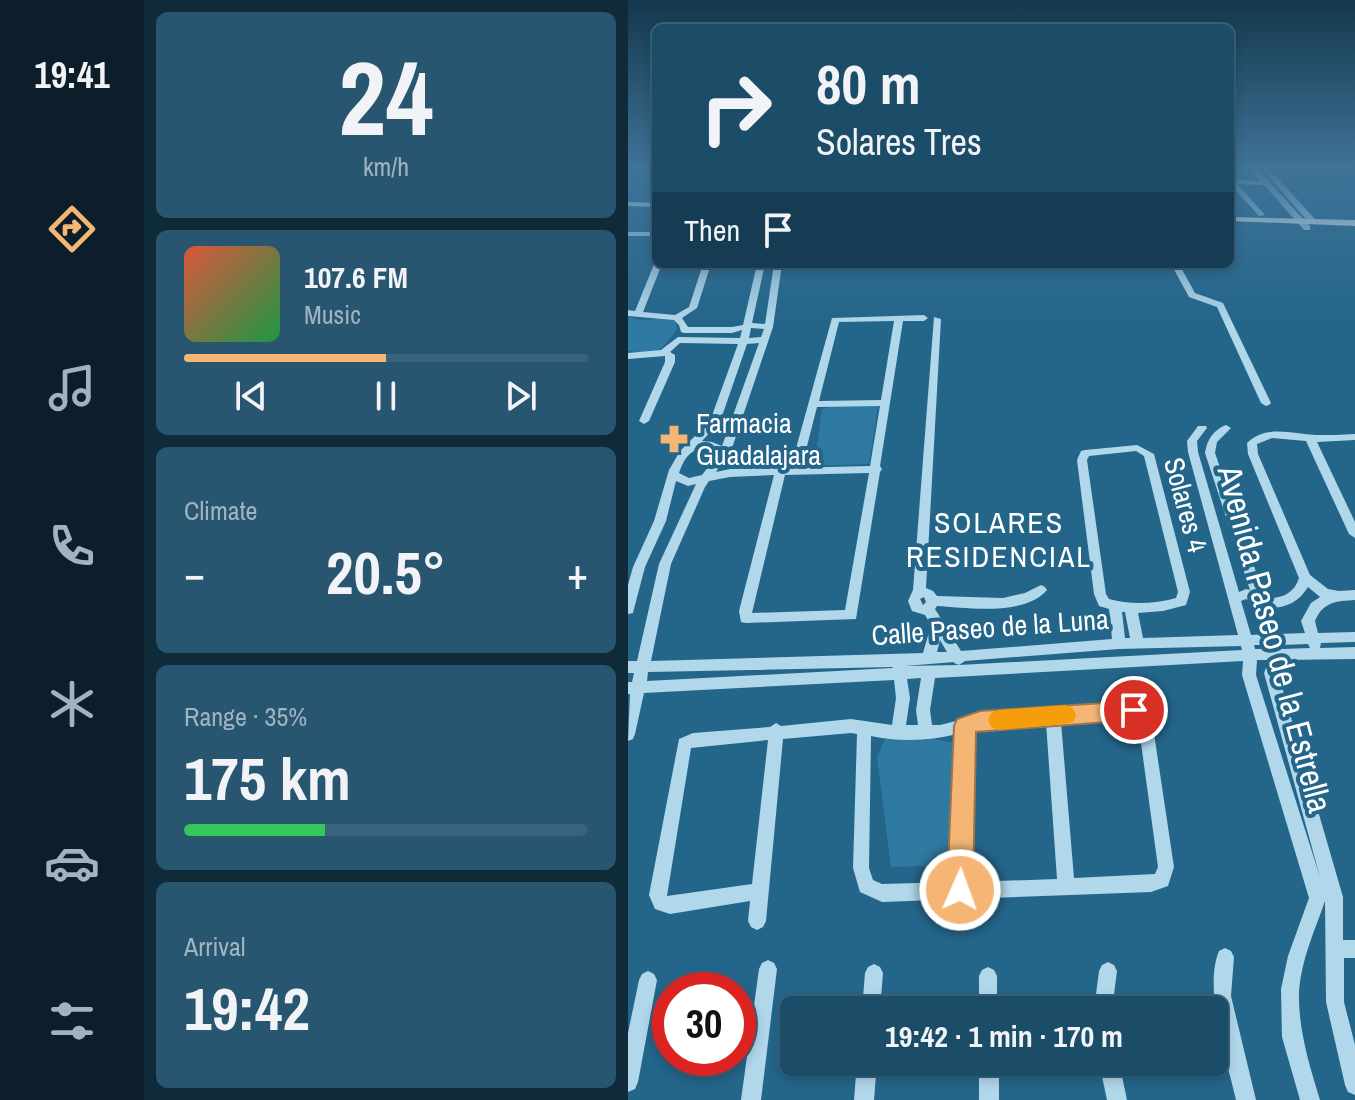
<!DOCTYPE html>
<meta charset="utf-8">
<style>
body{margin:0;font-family:"Archivo Narrow",sans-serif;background:#285671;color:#f1f3f6;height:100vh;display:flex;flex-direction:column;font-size:30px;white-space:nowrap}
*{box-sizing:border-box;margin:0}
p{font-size:26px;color:#a0b4c0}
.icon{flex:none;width:44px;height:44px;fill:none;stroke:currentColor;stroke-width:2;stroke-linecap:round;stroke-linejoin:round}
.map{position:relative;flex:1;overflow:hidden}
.side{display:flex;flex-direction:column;gap:12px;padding:12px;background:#0f2a39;width:484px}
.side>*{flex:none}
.banner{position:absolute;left:24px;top:24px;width:582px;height:244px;border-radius:12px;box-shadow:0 4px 12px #0003,0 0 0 2px #39637c;background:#1b4c68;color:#f1f3f6;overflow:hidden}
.speed{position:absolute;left:24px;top:972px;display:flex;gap:16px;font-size:40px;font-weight:700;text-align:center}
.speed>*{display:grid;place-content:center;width:104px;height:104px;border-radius:50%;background:#1b4c68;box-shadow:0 4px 12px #0003,0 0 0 2px #39637c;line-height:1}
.speed .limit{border:12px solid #d22;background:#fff;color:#111}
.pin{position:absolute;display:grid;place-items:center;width:68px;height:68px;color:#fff;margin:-34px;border:4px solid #fff;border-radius:50%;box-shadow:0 2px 8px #0007}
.me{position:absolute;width:88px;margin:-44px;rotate:2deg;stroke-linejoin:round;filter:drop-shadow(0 0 6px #0008)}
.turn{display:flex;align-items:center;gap:28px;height:168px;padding:0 32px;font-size:36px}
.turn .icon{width:104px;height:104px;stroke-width:2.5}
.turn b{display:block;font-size:56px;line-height:68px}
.then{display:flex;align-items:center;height:76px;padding:0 32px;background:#0003;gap:16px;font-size:30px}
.big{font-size:60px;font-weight:800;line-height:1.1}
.side .tile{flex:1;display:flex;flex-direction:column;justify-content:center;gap:12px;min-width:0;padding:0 28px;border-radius:12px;background:#285671}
.side .dial{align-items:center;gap:0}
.dial b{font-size:104px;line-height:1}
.song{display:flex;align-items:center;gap:24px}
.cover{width:96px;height:96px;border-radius:12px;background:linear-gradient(135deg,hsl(10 70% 55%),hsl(140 70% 35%))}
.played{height:8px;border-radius:4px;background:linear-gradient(90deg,#f5b675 50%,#39637c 50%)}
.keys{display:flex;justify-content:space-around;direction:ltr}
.heat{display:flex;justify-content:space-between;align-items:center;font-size:44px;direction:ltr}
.charge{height:12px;border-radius:6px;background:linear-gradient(90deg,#34c759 35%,#39637c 0)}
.trip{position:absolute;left:152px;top:996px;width:448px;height:80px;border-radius:12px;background:#1b4c68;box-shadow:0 4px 12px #0003,0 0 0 2px #39637c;font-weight:800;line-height:80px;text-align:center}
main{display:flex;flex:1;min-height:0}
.menu{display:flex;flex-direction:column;width:144px;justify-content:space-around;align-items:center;background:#0b1e2a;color:#a0b4c0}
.menu .icon{width:56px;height:56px}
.menu .current{color:#f5b675}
.menu b{font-size:36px;color:#f1f3f6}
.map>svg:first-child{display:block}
.green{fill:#2e7aa2}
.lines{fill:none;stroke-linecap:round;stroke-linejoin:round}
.minor{fill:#b1d7ea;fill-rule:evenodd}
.major{fill:#f5fbfe;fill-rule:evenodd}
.route{fill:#f5b675;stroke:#9f764c;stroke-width:2}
.slow{fill:#f59e0b}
.labels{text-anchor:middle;stroke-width:8;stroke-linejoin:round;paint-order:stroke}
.poi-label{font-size:28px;fill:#fff;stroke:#24658a;text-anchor:start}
.street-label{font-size:28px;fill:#fff;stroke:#24658a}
.neighbourhood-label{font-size:30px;letter-spacing:2px;fill:#fff;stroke:#24658a}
.near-street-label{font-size:34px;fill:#fff;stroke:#24658a}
</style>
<main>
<nav class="menu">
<b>19:41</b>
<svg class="icon current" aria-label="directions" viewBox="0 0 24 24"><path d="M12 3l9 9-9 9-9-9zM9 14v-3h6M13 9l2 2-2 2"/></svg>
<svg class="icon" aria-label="music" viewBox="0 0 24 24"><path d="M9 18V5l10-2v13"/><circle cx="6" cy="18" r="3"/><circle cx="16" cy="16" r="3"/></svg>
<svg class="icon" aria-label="phone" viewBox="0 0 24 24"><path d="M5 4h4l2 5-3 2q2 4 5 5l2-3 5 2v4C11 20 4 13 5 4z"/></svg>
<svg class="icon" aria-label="climate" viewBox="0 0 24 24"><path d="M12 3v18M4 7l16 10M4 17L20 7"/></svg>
<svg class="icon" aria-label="car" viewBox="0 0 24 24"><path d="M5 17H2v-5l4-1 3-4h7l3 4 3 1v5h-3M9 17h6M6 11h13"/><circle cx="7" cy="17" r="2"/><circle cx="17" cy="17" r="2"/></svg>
<svg class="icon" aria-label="filters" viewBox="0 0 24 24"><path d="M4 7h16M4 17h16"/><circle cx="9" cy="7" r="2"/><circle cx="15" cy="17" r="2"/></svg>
</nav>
<section class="side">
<div class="tile dial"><b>24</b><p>km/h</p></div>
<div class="tile">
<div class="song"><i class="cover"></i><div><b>107.6 FM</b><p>Music</p></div></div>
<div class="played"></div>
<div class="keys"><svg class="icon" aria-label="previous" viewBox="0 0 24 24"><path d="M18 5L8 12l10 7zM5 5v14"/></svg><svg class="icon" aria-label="pause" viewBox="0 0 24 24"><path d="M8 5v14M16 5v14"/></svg><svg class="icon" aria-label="next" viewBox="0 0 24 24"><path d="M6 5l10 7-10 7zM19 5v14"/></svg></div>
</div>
<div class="tile"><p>Climate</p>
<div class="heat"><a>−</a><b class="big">20.5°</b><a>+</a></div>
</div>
<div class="tile"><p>Range · 35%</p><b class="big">175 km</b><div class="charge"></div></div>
<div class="tile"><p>Arrival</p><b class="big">19:42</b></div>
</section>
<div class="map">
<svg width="727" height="1100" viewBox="0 0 727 1100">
<rect width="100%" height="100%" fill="#24658a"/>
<g class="green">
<path d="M0 317 13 320 47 318 49 329C33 353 28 354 0 351Z"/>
<path d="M211 405 250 406 241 464 176 466 189 446 194 409Z"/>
<path d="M285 736 329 743 330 865 263 867 249 758 257 739Z"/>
</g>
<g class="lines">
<g class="minor">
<path d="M623 170H630L682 226V230H676L636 185 609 184 637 215 631 216 602 184 603 179 632 181Z"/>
<path d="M635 170H642L688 220V224H682Z"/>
<rect x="0" y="232" width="28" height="4"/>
<path d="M27 262 34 264 15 312 47 315 61 307 75 264H83L69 308 54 318 60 327H104L115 325 129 264H137L124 323 137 324 146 264H154L145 327 103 451C122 461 147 460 167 452L204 318 296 315 300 318 296 321H275L252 466 254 469 252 472 228 619 118 623 113 622 111 611 146 475 102 477 81 481 77 487 43 564 23 661 295 653 303 625 297 615 284 611 280 601 285 590 306 317 313 319 298 588 305 591 309 596 375 598 397 593 413 585 417 587 419 590C397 616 340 608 309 606L307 609 333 651 484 639 481 609 471 606 466 594 449 460 453 451 457 450 509 445 526 454 562 592 558 605 535 611 510 613 515 638 610 635 560 452 559 441 570 426H578L579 428 569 441 570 452 611 592 618 589 622 590 577 453C579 440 585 430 598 425L603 428 589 442 587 453 637 598C653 599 666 594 671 578L620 454 619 443C638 424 664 434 688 435 701 435 714 435 727 434V440L689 442 727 522V538L721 534 678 441 644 438 629 444 630 454 682 575 700 589 711 591 727 590V600C708 601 695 602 687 621L690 633 727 632V642L693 643 692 648 727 647V659L655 660 650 673 715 897V940H727V958H716V1002L727 1045V1095L720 1092 717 1085 698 1002 697 901C687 930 673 960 671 991 670 1029 681 1064 692 1100H672L654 1037 653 989 660 956 681 898 614 675 615 661 307 678 302 710 304 725H312L352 715 506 704 518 709 524 720 546 867 540 886 523 892 254 902 232 892 225 868 229 734 223 733 155 739 138 921 135 927 129 930 123 927 120 921 122 901 42 914 27 909 21 895 51 739 65 733 142 727 148 723 153 726 223 719 264 725 268 698 266 680 16 693 7 734 5 739 0 741 2 694H0V682H4L6 673H0V661H9L31 564 68 484 60 486 48 481 38 521 17 567 6 609 5 613 0 614V585L5 567 26 521 41 470 52 451 82 421 110 344 52 343 42 352 47 355V362L21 421 16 424 11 421 37 362V356L0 359V353L33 350 50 337 112 338 114 330 104 333H56L53 332 51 325 46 320 0 316V310L7 311ZM266 321 253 400 191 401 211 322ZM123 328 136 329 133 337 121 338ZM131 343 94 446 84 442 74 441 92 422 119 344ZM252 406 242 466 156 468 155 463 169 459 177 454 189 407ZM79 448 91 453 74 475 61 478 51 473C56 459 62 448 79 448ZM508 451 516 456 550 592 548 598C526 604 502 605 481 599L478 594 459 460 461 456ZM98 458 123 465 144 464 145 468 102 469 88 472ZM241 473 217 610 124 613 157 475ZM680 587 692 597 683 603 673 621 677 633 650 634 641 608C658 608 671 602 680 587ZM296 597 298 602 295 605 292 599ZM618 599 627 605 637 634 623 635 613 601ZM494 612H497L502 638H497ZM312 640 319 652H309ZM680 644 682 648 655 649 654 645ZM626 645H640L642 649H627ZM613 646 614 650 331 665 337 661 491 649ZM629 660H641L636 673 692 877 628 675ZM326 663 331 665 277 666 326 662ZM265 667 264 668 19 681 20 672ZM293 678 288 710 290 725H278L282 698 279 679ZM505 716 510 721 530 867 527 874 446 878 433 722ZM418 723 429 879 341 882 344 730ZM329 734 324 882 254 884 245 880 241 868 243 736C270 742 303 741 329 734ZM140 740 124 884 39 896 63 748Z"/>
<path d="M543 264H551L567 293 595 303 643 403 641 405 638 406 633 403 589 307 561 297Z"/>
<path d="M597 948 603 951 606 957 603 996 628 1100H608C599 1060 575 989 591 951Z"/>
<path d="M140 960 146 963 149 969 133 1100H113L131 969 134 963Z"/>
<path d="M480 962 486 965 489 971 484 1010H466L471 971 474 965Z"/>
<path d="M246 964 252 967 255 973 252 1010H234L237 973 240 967Z"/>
<path d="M360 967 366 970 369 976V1010H351V976L354 970Z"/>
<path d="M20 971 26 974 29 980 10 1082 7 1089 0 1092V1033L11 980 14 974Z"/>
<path d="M229 1062H249L246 1100H226Z"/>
<rect x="351" y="1062" width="20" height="38"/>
<path d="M471 1062H491L499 1100H479Z"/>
</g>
<g class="major">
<path d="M0 202 28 203V207L0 206Z"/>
<path d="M602 217 727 220V226L602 221Z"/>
</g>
</g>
<linearGradient id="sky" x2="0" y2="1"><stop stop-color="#14384c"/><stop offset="0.52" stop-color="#3f7398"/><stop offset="1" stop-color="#3f7398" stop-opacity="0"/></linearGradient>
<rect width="727" height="324" fill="url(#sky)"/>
<path class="route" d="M506 701 514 704 517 710 514 717 506 720 348 732 345 890 341 900 332 903 323 900 319 890 326 726 329 719 352 711Z"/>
<path class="slow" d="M437 705 445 708 448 715 445 722 437 724 371 730 363 727 360 720 363 713 371 710Z"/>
<defs>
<symbol id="pharmacy-bare" viewBox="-9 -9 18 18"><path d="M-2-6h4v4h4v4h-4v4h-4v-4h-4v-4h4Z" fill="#f5b675" stroke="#24658a" stroke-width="2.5" paint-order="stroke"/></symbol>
</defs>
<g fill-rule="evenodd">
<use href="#pharmacy-bare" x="26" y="419" width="40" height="40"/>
</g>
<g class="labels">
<g class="poi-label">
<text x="68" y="433">Farmacia<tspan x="68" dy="32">Guadalajara</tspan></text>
</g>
<g class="street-label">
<text transform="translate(558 505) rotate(75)" y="10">Solares 4</text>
<text transform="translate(362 627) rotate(-4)" y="10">Calle Paseo de la Luna</text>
</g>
<g class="neighbourhood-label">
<text x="371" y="533">SOLARES<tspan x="371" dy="34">RESIDENCIAL</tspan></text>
</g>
<g class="near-street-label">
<text transform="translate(647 639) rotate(75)" y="12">Avenida Paseo de la Estrella</text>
</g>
</g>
</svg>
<div class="speed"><div class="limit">30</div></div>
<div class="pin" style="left:506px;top:710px;background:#d93025"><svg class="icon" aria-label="arrive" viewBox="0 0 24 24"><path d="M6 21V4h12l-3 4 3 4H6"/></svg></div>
<svg class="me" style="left:332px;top:890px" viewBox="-20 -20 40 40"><circle r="17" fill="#f5b675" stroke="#fff" stroke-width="3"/><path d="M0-11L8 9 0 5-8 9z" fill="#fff"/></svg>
<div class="trip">19:42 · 1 min · 170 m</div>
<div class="banner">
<div class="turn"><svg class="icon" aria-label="right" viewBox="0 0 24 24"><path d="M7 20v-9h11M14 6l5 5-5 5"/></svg><div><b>80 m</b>Solares Tres</div></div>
<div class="then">Then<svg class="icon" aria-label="arrive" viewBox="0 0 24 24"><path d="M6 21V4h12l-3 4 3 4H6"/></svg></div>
</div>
</div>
</main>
